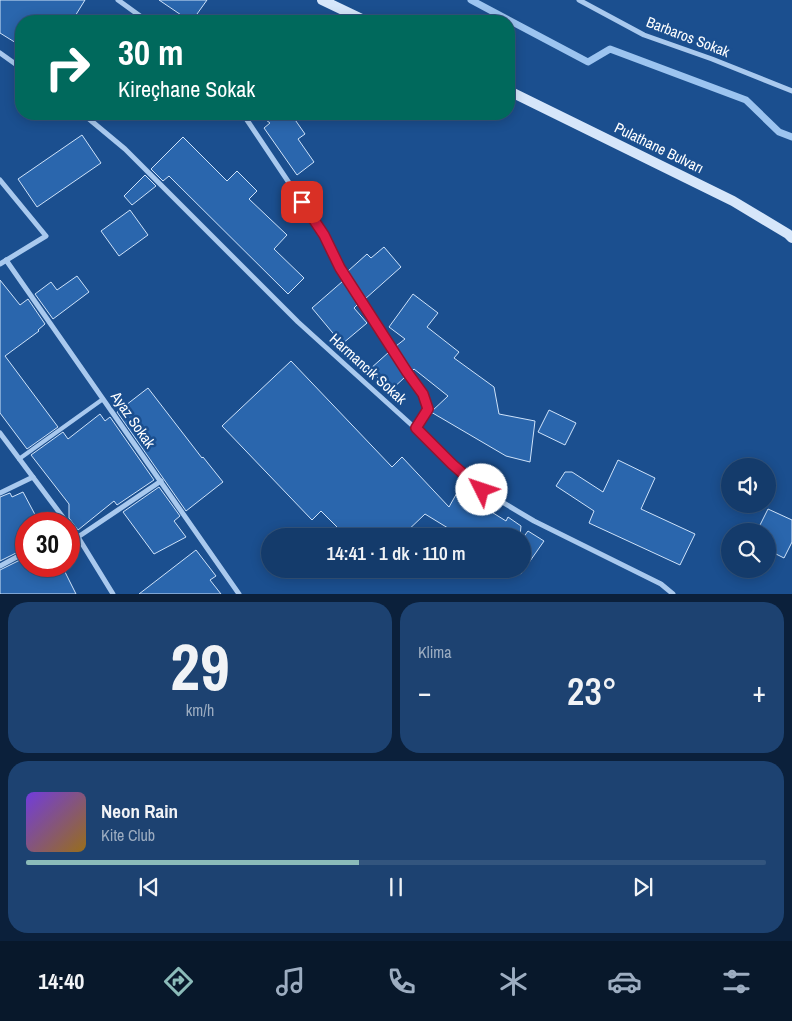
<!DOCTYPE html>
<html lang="tr">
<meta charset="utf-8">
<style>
body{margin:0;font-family:"Archivo Narrow",sans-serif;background:#1d4271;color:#f1f3f6;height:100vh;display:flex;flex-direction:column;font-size:19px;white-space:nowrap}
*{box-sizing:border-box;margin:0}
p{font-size:16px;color:#9dadc1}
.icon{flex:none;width:28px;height:28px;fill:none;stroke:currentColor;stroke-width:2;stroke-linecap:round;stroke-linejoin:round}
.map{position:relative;height:594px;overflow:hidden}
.sheet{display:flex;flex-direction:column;gap:8px;padding:8px;background:#0b203b;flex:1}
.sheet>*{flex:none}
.top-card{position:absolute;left:15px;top:15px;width:500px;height:105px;border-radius:20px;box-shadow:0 2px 12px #0003,0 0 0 1px #33557e;background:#00695c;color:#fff;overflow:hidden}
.buttons{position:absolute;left:721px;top:458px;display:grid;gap:10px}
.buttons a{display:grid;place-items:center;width:55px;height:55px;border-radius:50%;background:#143b6b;box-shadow:0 2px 12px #0003,0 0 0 1px #33557e;font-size:25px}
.speed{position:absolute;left:15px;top:512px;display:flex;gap:10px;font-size:25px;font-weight:700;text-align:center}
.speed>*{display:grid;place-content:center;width:65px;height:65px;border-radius:50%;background:#143b6b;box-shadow:0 2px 12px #0003,0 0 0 1px #33557e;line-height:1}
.speed .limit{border:8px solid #d22;background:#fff;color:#111}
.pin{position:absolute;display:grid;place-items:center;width:42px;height:42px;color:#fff;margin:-21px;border-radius:10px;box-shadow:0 2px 8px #0006}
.me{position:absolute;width:55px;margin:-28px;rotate:311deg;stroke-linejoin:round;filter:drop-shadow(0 0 4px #0008)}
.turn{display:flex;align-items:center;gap:18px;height:105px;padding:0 20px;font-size:22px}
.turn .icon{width:65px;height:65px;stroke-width:2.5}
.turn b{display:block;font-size:35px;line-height:42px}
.big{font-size:38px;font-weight:600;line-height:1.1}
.sheet .widget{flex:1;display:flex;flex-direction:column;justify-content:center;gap:8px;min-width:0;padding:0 18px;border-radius:20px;background:#1d4271}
.sheet .dial{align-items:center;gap:0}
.dial b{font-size:65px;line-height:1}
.song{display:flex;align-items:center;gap:15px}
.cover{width:60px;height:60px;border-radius:8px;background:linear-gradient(135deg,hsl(260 70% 55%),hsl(40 70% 35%))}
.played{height:5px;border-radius:2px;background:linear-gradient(90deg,#8bbbb9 45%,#33557e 45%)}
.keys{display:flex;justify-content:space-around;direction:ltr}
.heat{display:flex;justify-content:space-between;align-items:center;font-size:28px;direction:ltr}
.sheet .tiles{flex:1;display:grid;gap:8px;grid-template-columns:1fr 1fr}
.widget:last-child{grid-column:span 2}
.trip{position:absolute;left:261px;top:528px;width:270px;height:50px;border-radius:25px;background:#143b6b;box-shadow:0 2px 12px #0003,0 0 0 1px #33557e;font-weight:600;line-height:50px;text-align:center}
.dock{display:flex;height:80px;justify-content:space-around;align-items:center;background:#08182b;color:#9dadc1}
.dock .icon{width:35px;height:35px}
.dock .active{color:#8bbbb9}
.dock b{font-size:22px;color:#f1f3f6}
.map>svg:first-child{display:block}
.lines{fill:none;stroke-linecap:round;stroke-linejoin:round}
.stream{stroke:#9cc4f0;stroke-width:7}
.building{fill:#2a66ad;stroke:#cfe3fa}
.lane{stroke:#a9c9ee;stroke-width:4}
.street{stroke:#a9c9ee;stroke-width:5}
.secondary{stroke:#d6e6fa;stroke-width:10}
.route-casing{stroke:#92132f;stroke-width:12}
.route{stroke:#e11d48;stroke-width:9}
.labels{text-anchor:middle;stroke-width:5;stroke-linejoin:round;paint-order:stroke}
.street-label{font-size:15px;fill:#fff;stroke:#1b4f8f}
</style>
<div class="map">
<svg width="792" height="594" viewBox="0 0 792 594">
<rect width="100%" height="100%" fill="#1b4f8f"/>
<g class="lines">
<path class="stream" d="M471 0 588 62 610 49 746 100 779 132 792 137"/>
</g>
<g class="building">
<path d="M0 0H85L72 21H21V46L0 33Z"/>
<path d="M159 0H207L192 21H190Z"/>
<path d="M258 114H291L305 134 298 139 314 162 297 175 264 128 270 123Z"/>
<path d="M82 135 101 163 37 207 18 179Z"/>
<path d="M183 137 227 181 237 171 257 191 249 199 287 235 274 249 304 278 288 294 169 176 163 181 151 169Z"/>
<path d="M145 175 156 186 132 205 124 196Z"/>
<path d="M130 210 148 235 119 256 101 231Z"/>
<path d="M384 247 401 267 365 299 348 271 367 254 371 258Z"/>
<path d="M77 276 89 292 53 319 35 294 51 282 57 290Z"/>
<path d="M0 280 20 305 28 299 45 324 38 330 39 331 5 356 58 427 27 449 0 413Z"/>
<path d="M343 281 358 304 354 308 367 323 342 344 312 308Z"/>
<path d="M413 294 438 313 427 327 459 352 454 358 494 387 499 414 535 421 530 462 506 456 431 412 448 396 414 369 412 371 396 346 405 339 389 327Z"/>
<path d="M389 352 405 377 390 391 370 369Z"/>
<path d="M291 361 392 467 402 457 449 507 458 491 506 521 508 517 521 526 520 536H461L425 514 402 536H346L321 511 312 520 222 426Z"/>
<path d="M148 388 202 458 203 457 223 482 186 511 117 412Z"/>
<path d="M549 410 576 423 565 445 538 432Z"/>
<path d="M100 414 105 421 110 417 154 480 117 505 114 501 78 530 69 518V504L31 455 63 432 68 439Z"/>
<path d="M618 460 655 478 641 509 695 534 680 565 589 523 594 511 556 486 565 472H572L603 492Z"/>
<path d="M159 487 180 516 174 521 186 537 154 554 123 512Z"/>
<path d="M23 492 40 524H26V548L0 561V497L10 493 12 497Z"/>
<path d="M768 509 792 520V542L784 558 768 550V531H757Z"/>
<path d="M528 531 544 541 521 574 513 569H522V539Z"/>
<path d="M196 550 216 576 210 580 221 594H139Z"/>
<path d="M26 557V566H62L76 594H0V570Z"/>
</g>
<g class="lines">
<path class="lane" d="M19 459 103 399"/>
<g class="street">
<path d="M118 0 147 21"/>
<path d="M579 0 644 35 712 59 792 91"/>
<path d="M0 53 21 68"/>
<path d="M83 114 125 149 298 322 415 428 452 465 482 490 534 521 661 584 673 594"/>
<path d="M243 114 324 235 340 268 407 372 423 394 428 409 415 428"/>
<path d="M0 180 46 236 0 264"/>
<path d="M6 260 239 594"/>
<path d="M0 433 68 524"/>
<path d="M0 493 33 477"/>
<path d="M69 525 78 537 113 594"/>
<path d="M69 538 78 537 161 481"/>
<path d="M0 566 26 552"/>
</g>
<g class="secondary">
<path d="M322 0 366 21"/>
<path d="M509 91 733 201 788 234 792 238"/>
</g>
</g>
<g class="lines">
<defs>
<path id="route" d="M302 202 324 235 340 268 407 372 423 394 428 409 416 428 452 464 482 490"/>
</defs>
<use href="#route" class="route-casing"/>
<use href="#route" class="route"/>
</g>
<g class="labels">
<g class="street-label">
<text transform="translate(688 37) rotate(21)" y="5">Barbaros Sokak</text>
<text transform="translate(659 148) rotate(26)" y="5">Pulathane Bulvarı</text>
<text transform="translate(368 369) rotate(42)" y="5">Harmancık Sokak</text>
<text transform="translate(133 420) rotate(55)" y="5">Ayaz Sokak</text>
</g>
</g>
</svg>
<div class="buttons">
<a><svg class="icon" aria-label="sound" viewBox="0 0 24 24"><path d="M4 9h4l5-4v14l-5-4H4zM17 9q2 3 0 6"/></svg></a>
<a><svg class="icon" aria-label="search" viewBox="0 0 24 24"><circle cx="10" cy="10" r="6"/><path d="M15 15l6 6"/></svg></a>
</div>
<div class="speed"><div class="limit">30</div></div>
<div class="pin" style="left:302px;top:202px;background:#d93025"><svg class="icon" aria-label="arrive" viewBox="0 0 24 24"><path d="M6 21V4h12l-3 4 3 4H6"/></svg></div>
<svg class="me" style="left:482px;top:490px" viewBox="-20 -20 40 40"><circle r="19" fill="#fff"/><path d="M0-13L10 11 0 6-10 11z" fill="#e11d48"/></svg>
<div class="trip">14:41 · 1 dk · 110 m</div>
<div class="top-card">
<div class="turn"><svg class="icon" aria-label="right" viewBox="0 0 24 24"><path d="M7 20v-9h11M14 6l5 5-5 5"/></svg><div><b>30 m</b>Kireçhane Sokak</div></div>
</div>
</div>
<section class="sheet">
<div class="tiles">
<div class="widget dial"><b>29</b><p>km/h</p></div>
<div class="widget"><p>Klima</p>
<div class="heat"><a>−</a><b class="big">23°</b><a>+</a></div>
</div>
<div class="widget">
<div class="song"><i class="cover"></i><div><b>Neon Rain</b><p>Kite Club</p></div></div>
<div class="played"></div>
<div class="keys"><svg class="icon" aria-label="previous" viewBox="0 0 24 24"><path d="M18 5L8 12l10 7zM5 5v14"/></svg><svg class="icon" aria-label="pause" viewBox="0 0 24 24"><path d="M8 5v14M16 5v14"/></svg><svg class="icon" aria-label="next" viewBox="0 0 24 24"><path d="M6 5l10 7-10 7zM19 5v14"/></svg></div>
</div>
</div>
</section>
<nav class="dock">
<b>14:40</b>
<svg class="icon active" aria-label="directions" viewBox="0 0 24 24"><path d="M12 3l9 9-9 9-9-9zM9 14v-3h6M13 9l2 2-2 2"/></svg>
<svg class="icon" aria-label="music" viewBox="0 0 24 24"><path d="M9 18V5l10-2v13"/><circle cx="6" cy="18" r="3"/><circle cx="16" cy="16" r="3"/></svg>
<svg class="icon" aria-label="phone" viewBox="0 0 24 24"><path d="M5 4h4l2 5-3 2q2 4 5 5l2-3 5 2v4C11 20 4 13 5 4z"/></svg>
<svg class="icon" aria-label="climate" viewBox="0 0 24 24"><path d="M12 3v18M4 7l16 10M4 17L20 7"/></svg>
<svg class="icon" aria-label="car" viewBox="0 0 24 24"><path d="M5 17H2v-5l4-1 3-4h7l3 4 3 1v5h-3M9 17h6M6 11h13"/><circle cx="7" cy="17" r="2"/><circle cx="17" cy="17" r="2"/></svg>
<svg class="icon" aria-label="filters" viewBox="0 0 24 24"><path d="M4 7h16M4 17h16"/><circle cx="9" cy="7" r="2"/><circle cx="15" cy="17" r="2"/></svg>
</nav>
